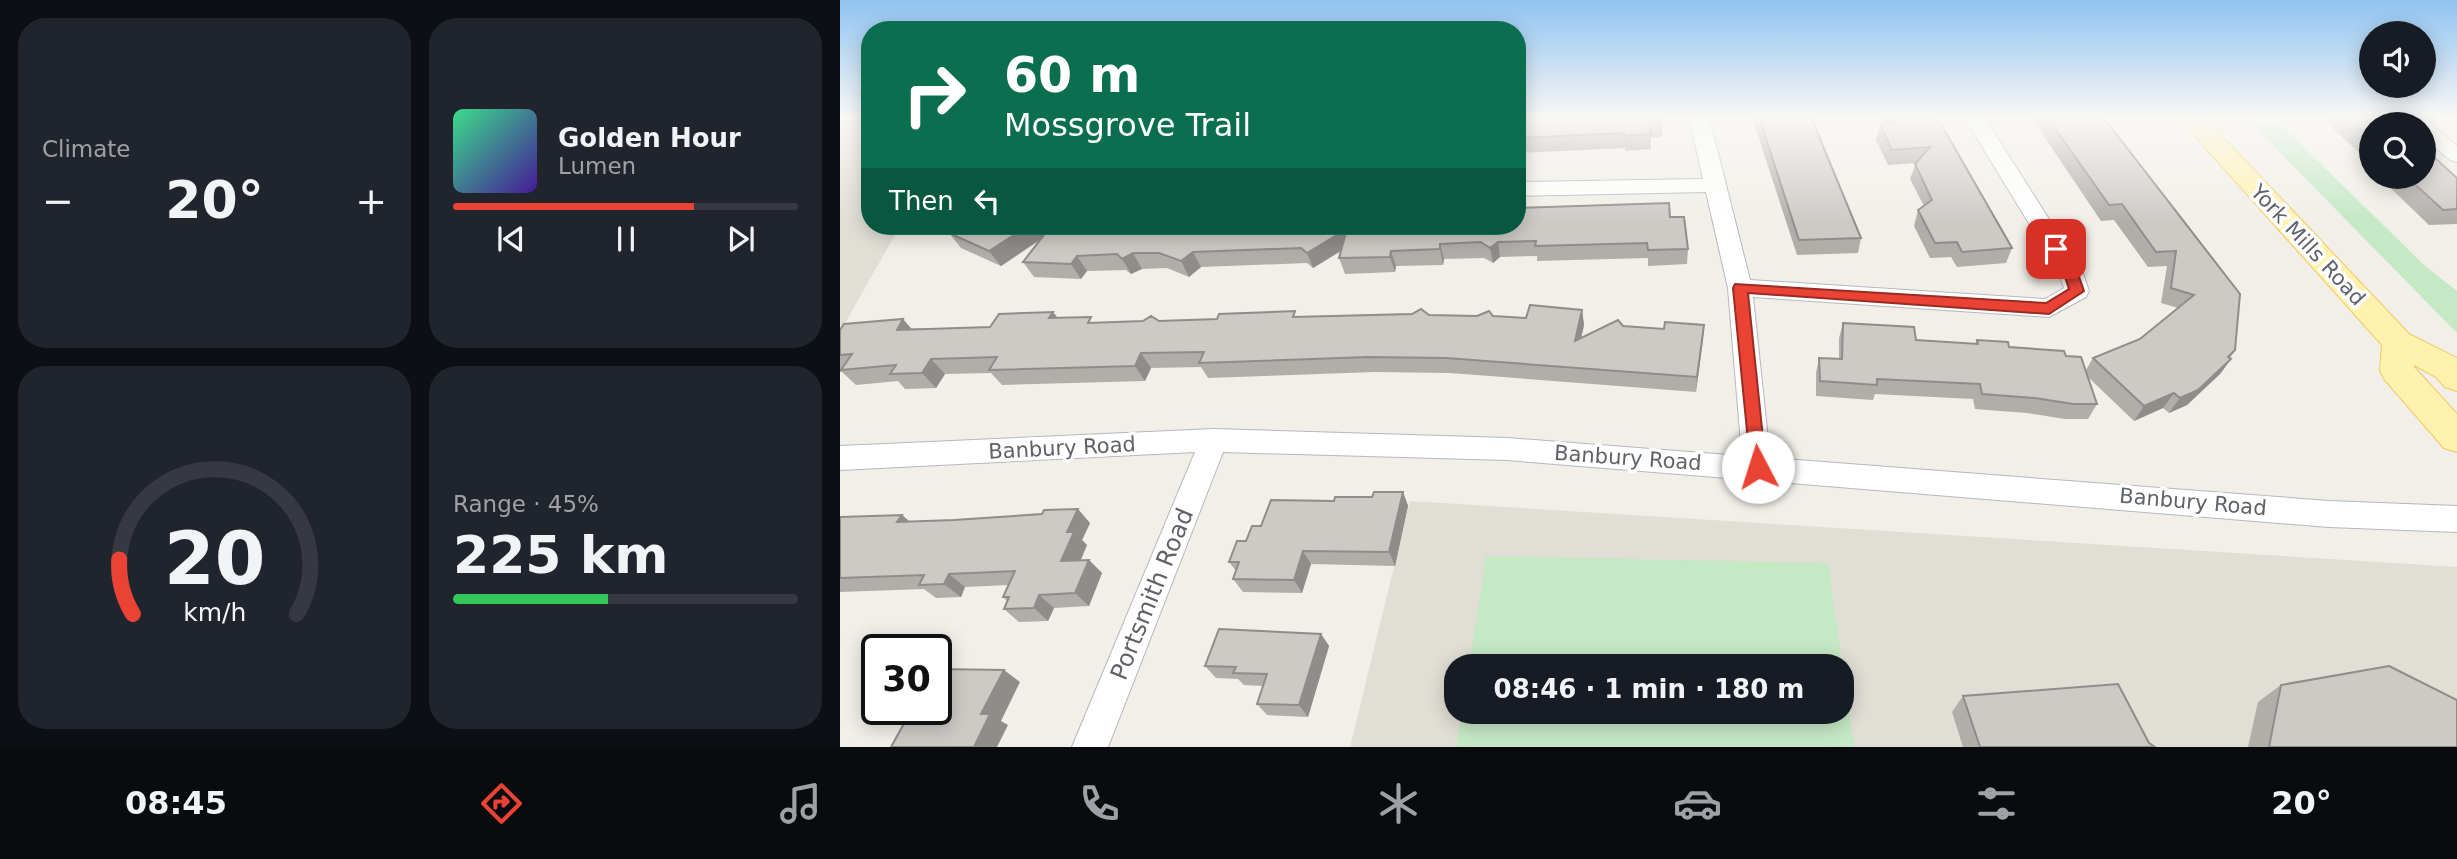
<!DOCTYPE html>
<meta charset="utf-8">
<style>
body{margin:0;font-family:"DejaVu Sans",sans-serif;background:#20242c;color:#f1f3f6;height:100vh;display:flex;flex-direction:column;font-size:26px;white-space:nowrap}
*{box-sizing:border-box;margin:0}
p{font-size:23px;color:#9ea1a6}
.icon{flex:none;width:38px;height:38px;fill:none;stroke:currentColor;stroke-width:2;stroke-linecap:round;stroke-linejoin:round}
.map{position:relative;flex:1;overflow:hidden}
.sheet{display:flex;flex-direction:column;gap:18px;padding:18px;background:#0d0f14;width:840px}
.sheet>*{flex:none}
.guide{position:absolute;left:21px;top:21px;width:665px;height:214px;border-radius:28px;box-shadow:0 4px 18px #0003;background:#0b6e4f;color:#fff;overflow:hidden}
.fabs{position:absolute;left:1519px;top:21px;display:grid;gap:14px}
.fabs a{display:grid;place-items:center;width:77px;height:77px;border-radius:50%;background:#171b24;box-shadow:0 4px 18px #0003;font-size:35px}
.speed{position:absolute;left:21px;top:634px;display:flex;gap:14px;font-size:35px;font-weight:700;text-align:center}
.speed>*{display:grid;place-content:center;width:91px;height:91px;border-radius:50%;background:#171b24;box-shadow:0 4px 18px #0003;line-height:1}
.speed .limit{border:4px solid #111;border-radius:10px;background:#fff;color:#111}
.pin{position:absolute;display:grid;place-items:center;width:60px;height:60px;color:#fff;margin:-30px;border-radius:14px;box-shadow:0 4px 10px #0006}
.me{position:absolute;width:77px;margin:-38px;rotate:355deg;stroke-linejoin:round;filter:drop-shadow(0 0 5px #0008)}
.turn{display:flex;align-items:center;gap:24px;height:147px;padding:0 28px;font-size:32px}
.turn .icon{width:91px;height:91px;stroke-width:2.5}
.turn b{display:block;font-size:49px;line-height:60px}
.then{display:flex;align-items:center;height:66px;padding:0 28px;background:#0003;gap:14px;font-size:26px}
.big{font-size:52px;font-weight:600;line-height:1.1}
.sheet .tile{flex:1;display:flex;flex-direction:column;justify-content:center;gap:10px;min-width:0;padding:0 24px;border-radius:28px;background:#20242c}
.sheet .dial{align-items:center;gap:0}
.dial svg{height:182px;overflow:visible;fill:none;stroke:#363941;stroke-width:7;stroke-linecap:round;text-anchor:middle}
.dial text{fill:#f1f3f6;stroke:none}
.song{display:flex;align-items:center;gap:21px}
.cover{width:84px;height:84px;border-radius:10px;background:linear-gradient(135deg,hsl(150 70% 55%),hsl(260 70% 35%))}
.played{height:7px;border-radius:4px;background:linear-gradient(90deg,#ea4335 70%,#363941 70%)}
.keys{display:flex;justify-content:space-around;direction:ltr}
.heat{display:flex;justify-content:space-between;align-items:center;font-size:38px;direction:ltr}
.charge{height:10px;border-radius:5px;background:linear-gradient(90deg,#34c759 45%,#363941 0)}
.sheet .tiles{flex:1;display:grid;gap:18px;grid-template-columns:repeat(2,1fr)}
.trip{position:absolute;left:604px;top:654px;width:410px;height:70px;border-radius:28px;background:#171b24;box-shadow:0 4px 18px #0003;font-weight:600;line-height:70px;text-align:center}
.tabs{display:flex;height:112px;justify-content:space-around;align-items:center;background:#090b0e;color:#9ea1a6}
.tabs .icon{width:49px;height:49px}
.tabs .selected{color:#ea4335}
.tabs b{font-size:32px;color:#f1f3f6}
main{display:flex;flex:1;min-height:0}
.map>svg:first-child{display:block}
.education{fill:#e1ded6;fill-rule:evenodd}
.green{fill:#c5e8c5}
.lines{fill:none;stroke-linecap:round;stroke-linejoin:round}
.minor-casing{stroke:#b5b8bc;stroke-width:2}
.major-casing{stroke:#f2c960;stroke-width:2}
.minor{fill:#fff;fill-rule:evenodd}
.major{fill:#fff2af;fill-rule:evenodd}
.wall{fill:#afaea9}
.shaded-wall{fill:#8f8d8a}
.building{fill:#cccac5;stroke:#8f8d8a;stroke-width:2}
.route{fill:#ea4335;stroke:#982c22;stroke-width:2}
.labels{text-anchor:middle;stroke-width:7;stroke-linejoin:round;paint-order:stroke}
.street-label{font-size:21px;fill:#5f6368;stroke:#fff}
.near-street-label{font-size:24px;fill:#5f6368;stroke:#fff}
</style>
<main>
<section class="sheet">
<div class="tiles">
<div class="tile"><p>Climate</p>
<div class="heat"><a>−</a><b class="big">20°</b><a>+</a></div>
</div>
<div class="tile">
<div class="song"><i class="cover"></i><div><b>Golden Hour</b><p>Lumen</p></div></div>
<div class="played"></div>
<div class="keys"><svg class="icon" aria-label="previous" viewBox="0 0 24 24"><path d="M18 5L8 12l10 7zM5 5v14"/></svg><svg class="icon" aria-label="pause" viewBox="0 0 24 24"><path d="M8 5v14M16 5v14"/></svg><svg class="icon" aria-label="next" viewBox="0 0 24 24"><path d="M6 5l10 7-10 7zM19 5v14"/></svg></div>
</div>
<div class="tile dial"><svg viewBox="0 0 100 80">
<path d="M14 69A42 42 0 1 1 86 69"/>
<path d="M14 69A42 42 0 0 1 8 45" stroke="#ea4335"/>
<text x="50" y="56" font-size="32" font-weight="700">20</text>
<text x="50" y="72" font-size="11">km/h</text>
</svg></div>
<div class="tile"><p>Range · 45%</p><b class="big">225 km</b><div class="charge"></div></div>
</div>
</section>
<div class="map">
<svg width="1617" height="747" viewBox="0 0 1617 747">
<rect width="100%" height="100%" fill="#f1efe8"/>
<g class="education">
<path d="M0 117H30V226H60L0 332Z"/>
<path d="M570 501 1617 567V747H510ZM616 667H1001V712H616Z"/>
</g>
<g class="green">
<path d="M1405 117H1433L1585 266 1617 291V333Z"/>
<path d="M646 556 988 563 1014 747H616L622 712H1001V667H629Z"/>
</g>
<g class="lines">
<defs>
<g id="minor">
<path d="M849 117H869L910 280 1205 299 1224 288 1218 271 1124 117H1144L1242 271 1249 291 1246 297 1209 317 913 297 930 458 1489 501 1617 506V532L1489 527 667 460 383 452 268 747H232L355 452 0 470V446L374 429 667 438 902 456 888 288 866 192 677 196V182L863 179Z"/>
<path d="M1584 122 1591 124 1617 146V162L1610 160 1584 138V124H1577Z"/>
</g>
<path id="major" d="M1338 117H1364L1569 334 1617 358V391L1605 387 1596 377 1574 365V367L1617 414V452L1604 448 1545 380 1540 371 1542 345Z"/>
</defs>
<use href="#minor" class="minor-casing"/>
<use href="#major" class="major-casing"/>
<use href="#minor" class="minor"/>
<use href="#major" class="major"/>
</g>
<g class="wall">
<path d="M677 117 822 122V137L811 138V149L785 151V148L677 153Z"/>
<path d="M912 117H975L974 124 1021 238 1018 253 957 255Z"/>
<path d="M1040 117H1097L1172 248 1166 263 1117 267 1111 257 1090 258 1074 226 1078 210 1084 206 1070 179 1076 163 1048 165 1036 140 1040 125H1043Z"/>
<path d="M1191 117H1263L1395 350 1390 358 1391 359 1380 374 1347 405 1329 413 1323 408 1294 421 1247 376 1257 404 1248 419H1225L1187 413 1135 409 1133 399 1035 394 1033 400 976 396V373L979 358 999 359V338L1003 323 1076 340 1135 344 1137 340 1169 347 1226 356 1246 370 1253 358 1300 339 1338 308 1321 303 1327 266 1308 267 1274 220 1261 221Z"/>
<path d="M1481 117H1554L1531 124V169L1525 163 1527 160Z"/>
<path d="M1539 177 1617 178V224L1589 225Z"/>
<path d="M830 217 848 249 847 264 808 266V258L697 261V256L660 257 653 263 644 258 604 259 603 265 556 266 555 272 505 274 499 258 501 251 473 268 467 263 361 267 349 277 327 268 302 269 291 274 286 270 247 271 241 279 194 277 183 262 200 240 161 266 121 248 109 233 108 226H202L206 232H228L294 229Z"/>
<path d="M742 310 744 325 741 338 783 326 824 329 864 325 856 392 610 373 534 372 368 378 361 367 311 368 305 381 162 385 151 373 105 374 96 388 65 389 58 381 16 385 2 372H0V330L150 327 213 312 218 318 255 323 457 317 589 315 686 318Z"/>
<path d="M563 492 568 506 555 566 471 564 462 593 403 592 393 579 396 571 389 562 406 541 421 526 494 501 532 497Z"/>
<path d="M62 515 70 522 250 523 242 540 247 545 241 560H249L262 573 249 606 214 608 208 621 179 622 164 609 167 601 163 597 169 585 125 587 121 597 96 598 84 589 0 592V517Z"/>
<path d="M481 634 489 646 468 717 427 715 417 704 423 686 404 685 398 679 376 678 365 666Z"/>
<path d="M1441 685 1617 747H1408L1418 702Z"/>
<path d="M1123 696 1309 743 1315 747H1123L1112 712Z"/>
</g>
<g class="shaded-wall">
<path d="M188 226H202L208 234 161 266 149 251Z"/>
<path d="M507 229 512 244 473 268 467 253Z"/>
<path d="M658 242 660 257 653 263 650 248Z"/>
<path d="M600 244 604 259 603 265 600 249Z"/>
<path d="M551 251 556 266 555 272 550 257Z"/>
<path d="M353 252 361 267 349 277 341 261Z"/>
<path d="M293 253 302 269 291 274 282 259Z"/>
<path d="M237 256 247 271 241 279 231 264Z"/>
<path d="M742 310 744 325 737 356 735 341Z"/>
<path d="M213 312 224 327 209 318Z"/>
<path d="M63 319 76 334 57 330Z"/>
<path d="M864 325 863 340 856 392 857 377Z"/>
<path d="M301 353 311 368 305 381 295 366Z"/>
<path d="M91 359 105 374 96 388 82 373Z"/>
<path d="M1391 359 1380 374 1347 405 1329 413 1340 398Z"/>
<path d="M1334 393 1323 408 1294 421 1304 406Z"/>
<path d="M563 492 568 506 555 566 549 552Z"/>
<path d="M238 509 250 523 242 540 247 545 234 574 221 561 227 532Z"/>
<path d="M62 515 78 529 57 522Z"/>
<path d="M463 551 471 564 462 593 454 580Z"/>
<path d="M249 560 262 573 249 606 235 593Z"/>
<path d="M109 574 125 587 121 597 104 584Z"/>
<path d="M199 595 214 608 208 621 194 608Z"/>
<path d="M481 634 489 646 468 717 459 705Z"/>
<path d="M164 670 180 682 161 721 168 725 157 747H134L141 714Z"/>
</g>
<g class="building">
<path d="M677 117H821L822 122 809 123 811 134 785 136 784 133 677 138Z"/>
<path d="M919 117H971L1021 238 959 240Z"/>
<path d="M1051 117H1097L1172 248 1122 252 1117 242 1095 243 1078 210 1092 200 1075 164 1090 147 1052 150 1040 125 1054 124Z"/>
<path d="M1207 117H1263L1400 294 1395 350 1388 357 1391 359 1358 390 1340 398 1334 393 1304 406 1253 358 1300 339 1354 295 1331 288 1336 251 1316 252 1282 204 1269 205Z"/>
<path d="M1507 117H1554L1562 124H1531V139Z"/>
<path d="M1584 148 1617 178V209L1603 210 1567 177H1584Z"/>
<path d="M829 203 830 217H844L848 249 808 250 807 243 695 246 696 241 658 242 650 248 641 242 600 244V249L551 251 550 257 499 258 507 229 467 253 461 248 353 252 341 261 319 253H293L282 259 277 254 237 256 231 264 183 262 211 226 228 232 232 227 294 229 295 226H677V208Z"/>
<path d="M108 226H188L149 251 109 233Z"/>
<path d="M690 305 742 310 735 341 778 320 783 326 824 329 825 322 864 325 857 377 606 358 528 357 359 363 364 352 301 353 295 366 149 370 157 357 91 359 82 373 50 374 56 365 1 370 12 354 0 355V330L4 324 63 319 57 330 150 327 159 314 213 312 209 318 251 317 248 323 303 321 311 316 319 321 377 319 379 314 455 311 453 317 572 314 581 309 589 315 637 316 649 311 653 316 686 318Z"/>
<path d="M1003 323 1074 327 1076 340 1138 344 1137 340 1168 342 1169 347 1224 351 1226 356 1241 357 1257 404H1233L1195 398 1142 394 1140 384 1037 379V385L980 381 979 358 1002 359Z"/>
<path d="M534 492H563L549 552 463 551 454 580 393 579 399 562H389L397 541H406L412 526H421L431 500 494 501 495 497H532Z"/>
<path d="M238 509 227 532H234L221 561 249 560 235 593 199 595 194 608 164 609 169 597H163L175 571 109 574 104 584 79 585 84 575 0 578V517L62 515 57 522 114 520 202 514 204 510Z"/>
<path d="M379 629 481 634 459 705 417 704 427 674 393 673 396 667 365 666Z"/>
<path d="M1549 666 1617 700V747H1429L1441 685Z"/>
<path d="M96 669 164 670 141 714H150L134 747H51L72 709H96Z"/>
<path d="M1278 684 1309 743 1315 747H1140L1123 696Z"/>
</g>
<linearGradient id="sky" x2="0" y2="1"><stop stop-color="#8fc3f1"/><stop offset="0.53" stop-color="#f9f8f5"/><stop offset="1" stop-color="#f9f8f5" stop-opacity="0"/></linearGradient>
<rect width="1617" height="222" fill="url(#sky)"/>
<path class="route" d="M1216 244 1221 245 1237 271 1244 291 1209 314 908 293 926 467 924 472 918 474 911 472 893 288 895 284 1206 303 1229 289 1223 271 1209 249Z"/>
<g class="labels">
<g class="street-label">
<text transform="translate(1468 245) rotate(47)" y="7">York Mills Road</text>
<text transform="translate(222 448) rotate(-3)" y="7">Banbury Road</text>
<text transform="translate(788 458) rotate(4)" y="7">Banbury Road</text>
<text transform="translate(1353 502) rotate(5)" y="7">Banbury Road</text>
</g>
<g class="near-street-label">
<text transform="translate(312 594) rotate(-68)" y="8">Portsmith Road</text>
</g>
</g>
</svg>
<div class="fabs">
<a><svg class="icon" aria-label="sound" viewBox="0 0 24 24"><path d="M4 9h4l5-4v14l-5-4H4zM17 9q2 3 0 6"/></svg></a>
<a><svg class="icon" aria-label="search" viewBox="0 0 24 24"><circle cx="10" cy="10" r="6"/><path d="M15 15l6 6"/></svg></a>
</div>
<div class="speed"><div class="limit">30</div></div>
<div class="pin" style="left:1216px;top:249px;background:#d93025"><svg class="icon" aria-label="arrive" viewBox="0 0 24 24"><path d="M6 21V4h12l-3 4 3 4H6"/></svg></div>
<svg class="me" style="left:918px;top:467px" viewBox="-20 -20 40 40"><circle r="19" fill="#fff"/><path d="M0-13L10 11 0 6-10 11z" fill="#ea4335"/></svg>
<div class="trip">08:46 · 1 min · 180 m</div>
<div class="guide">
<div class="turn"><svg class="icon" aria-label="right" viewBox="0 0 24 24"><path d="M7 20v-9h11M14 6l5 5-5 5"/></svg><div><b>60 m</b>Mossgrove Trail</div></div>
<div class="then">Then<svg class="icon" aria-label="left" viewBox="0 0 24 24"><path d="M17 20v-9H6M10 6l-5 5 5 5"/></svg></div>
</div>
</div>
</main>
<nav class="tabs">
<b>08:45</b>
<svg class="icon selected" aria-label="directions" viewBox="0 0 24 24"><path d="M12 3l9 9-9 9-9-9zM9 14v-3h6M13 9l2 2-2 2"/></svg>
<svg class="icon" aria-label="music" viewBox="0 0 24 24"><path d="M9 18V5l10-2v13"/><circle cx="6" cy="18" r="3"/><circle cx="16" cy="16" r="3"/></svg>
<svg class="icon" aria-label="phone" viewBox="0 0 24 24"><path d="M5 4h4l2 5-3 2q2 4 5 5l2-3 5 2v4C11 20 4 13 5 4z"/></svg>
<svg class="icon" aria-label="climate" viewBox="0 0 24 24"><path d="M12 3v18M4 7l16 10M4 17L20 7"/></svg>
<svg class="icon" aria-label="car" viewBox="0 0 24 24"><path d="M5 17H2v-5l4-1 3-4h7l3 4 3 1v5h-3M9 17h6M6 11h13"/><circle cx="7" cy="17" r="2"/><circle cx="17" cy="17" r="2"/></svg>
<svg class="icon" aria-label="filters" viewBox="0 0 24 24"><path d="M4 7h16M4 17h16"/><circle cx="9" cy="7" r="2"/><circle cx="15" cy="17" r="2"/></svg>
<b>20°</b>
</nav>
